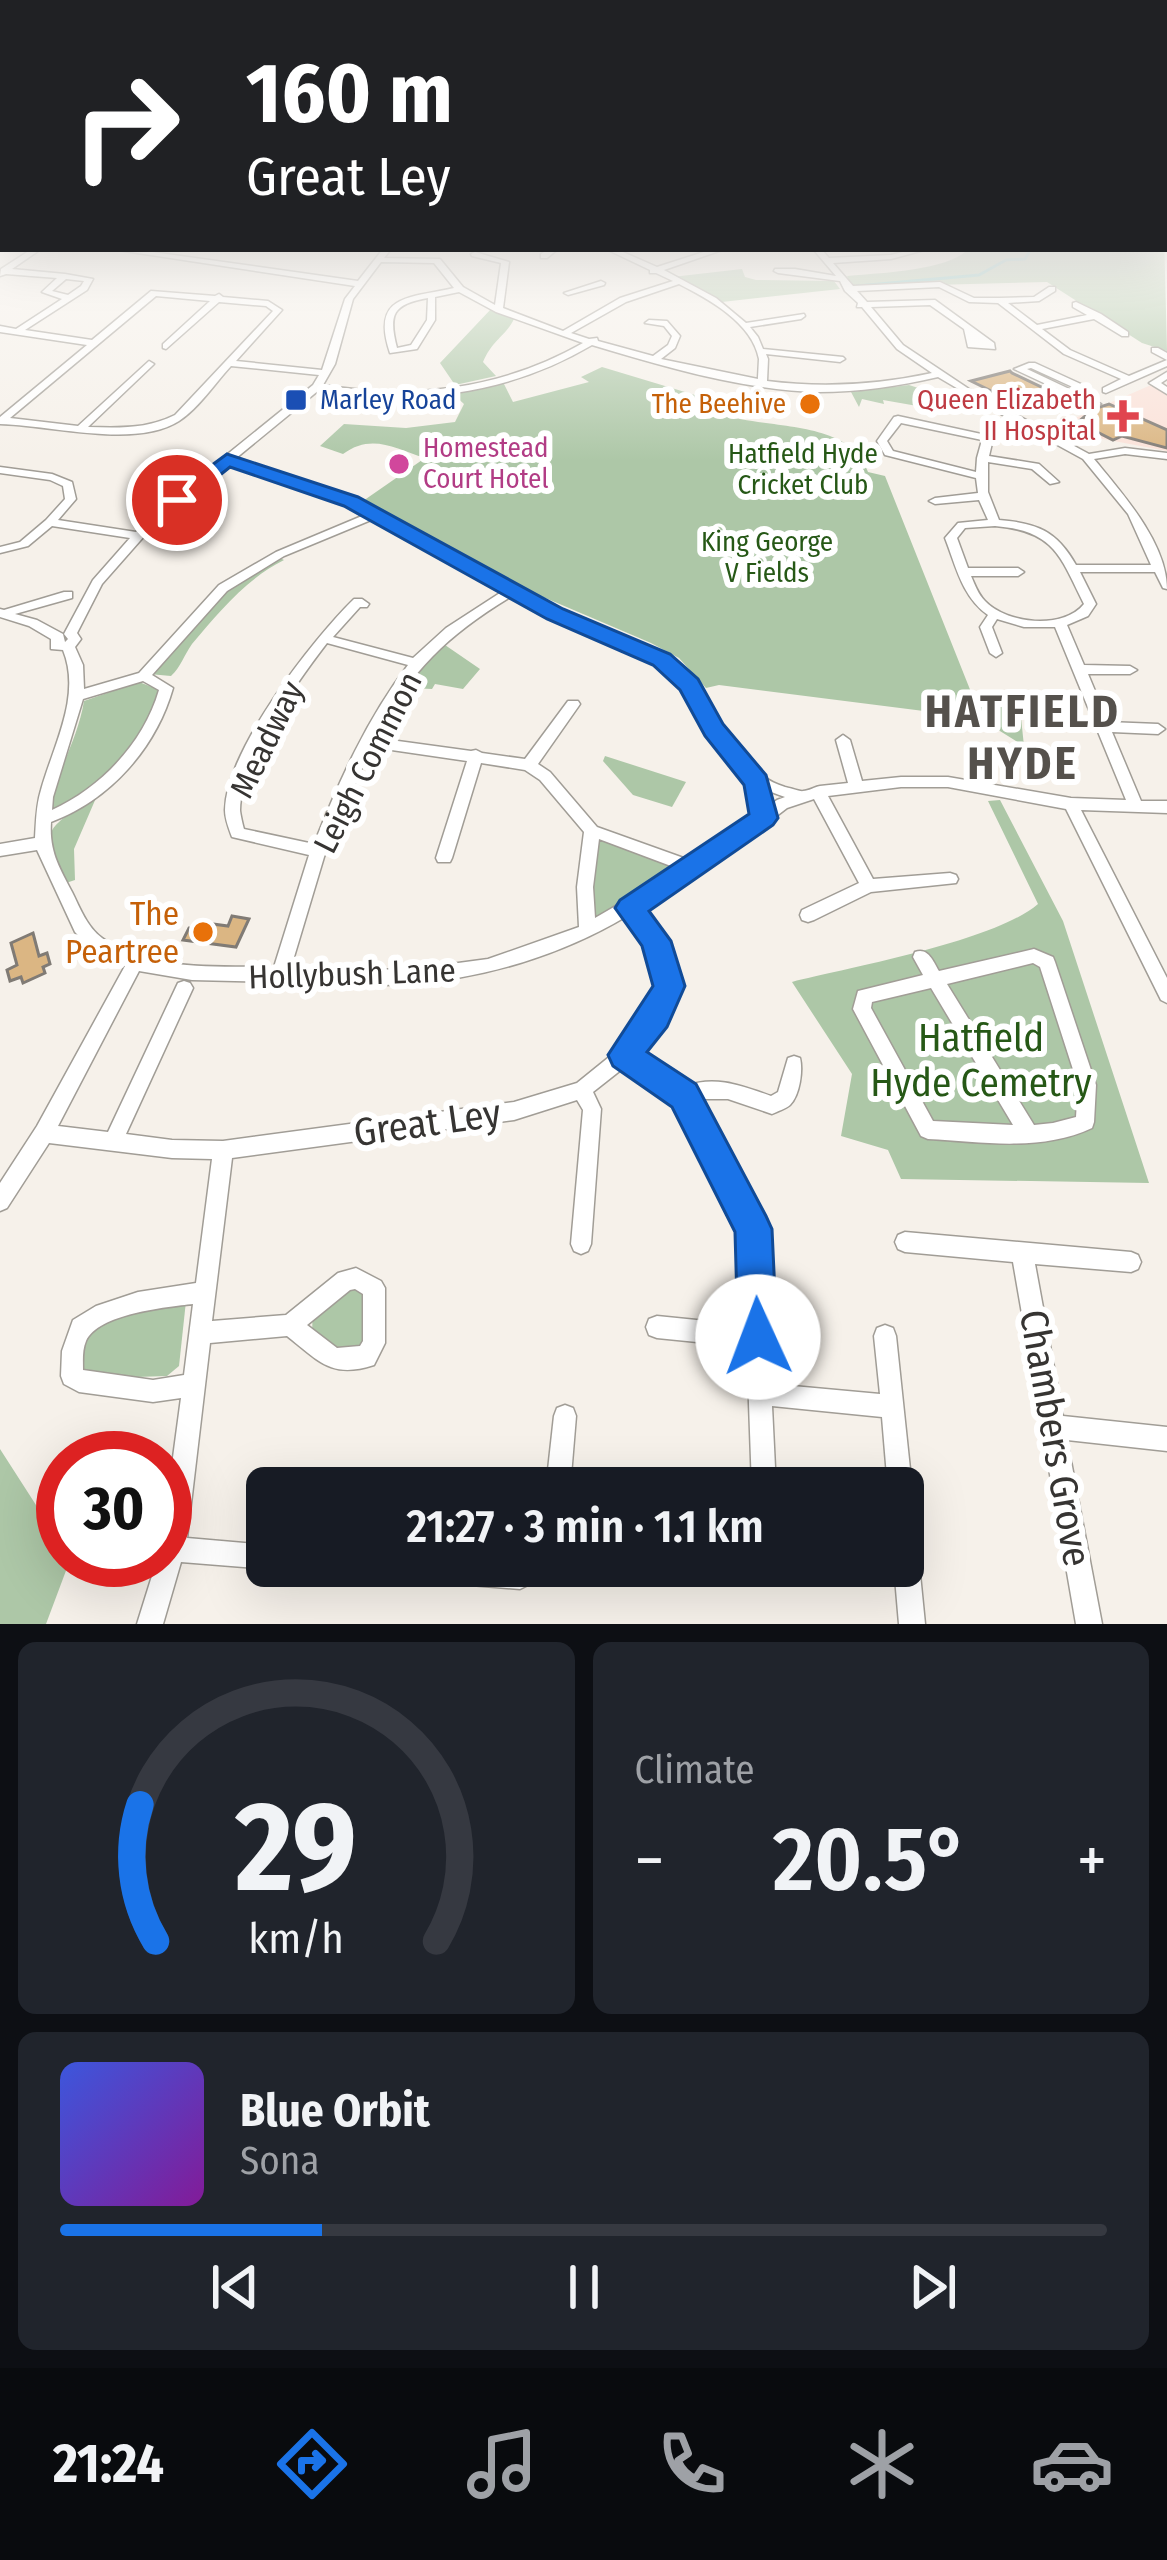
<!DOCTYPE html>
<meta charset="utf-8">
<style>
body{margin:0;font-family:"Fira Sans Condensed",sans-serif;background:#20242c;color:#f1f3f6;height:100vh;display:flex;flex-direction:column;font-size:45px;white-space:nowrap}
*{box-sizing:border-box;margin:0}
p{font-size:39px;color:#9ea1a6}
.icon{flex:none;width:66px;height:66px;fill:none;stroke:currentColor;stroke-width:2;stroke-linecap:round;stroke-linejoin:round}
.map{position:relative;height:1624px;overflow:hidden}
.side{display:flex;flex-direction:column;gap:18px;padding:18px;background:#0d0f14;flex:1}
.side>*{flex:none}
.top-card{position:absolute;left:0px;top:0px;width:1167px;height:252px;box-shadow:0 12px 48px #0002;background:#202124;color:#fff;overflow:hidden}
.speed{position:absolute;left:36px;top:1431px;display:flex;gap:24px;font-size:60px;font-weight:700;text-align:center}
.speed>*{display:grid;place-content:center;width:156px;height:156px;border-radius:50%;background:#171b24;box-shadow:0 12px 48px #0002;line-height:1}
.speed .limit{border:18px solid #d22;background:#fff;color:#111}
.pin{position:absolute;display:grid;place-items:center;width:102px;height:102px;color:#fff;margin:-51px;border:6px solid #fff;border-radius:50%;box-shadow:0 3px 12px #0007}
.me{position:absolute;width:132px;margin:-66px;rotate:358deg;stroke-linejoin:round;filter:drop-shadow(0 0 9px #0008)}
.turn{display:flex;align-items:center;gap:42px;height:252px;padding:0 48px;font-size:54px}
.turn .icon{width:156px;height:156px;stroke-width:2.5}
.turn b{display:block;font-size:84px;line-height:102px}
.big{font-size:90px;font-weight:600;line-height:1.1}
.side .tile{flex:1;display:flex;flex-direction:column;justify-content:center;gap:18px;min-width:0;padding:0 42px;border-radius:18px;background:#20242c}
.side .dial{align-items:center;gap:0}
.dial svg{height:312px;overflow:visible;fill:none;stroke:#363941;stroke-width:7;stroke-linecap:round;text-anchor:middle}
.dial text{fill:#f1f3f6;stroke:none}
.song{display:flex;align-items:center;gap:36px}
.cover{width:144px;height:144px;border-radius:18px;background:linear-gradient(135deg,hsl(230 70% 55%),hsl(290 70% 35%))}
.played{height:12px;border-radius:6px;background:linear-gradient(90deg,#1a73e8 25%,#363941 25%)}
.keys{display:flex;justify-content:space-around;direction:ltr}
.heat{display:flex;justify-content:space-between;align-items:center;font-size:66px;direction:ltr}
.side .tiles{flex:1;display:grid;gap:18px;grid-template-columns:1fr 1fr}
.tile:last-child{grid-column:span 2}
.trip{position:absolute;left:246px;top:1467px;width:678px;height:120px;border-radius:18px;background:#171b24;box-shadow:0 12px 48px #0002;font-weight:600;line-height:120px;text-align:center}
.dock{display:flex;height:192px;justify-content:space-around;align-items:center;background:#090b0e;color:#9ea1a6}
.dock .icon{width:84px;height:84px}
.dock .on{color:#1a73e8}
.dock b{font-size:54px;color:#f1f3f6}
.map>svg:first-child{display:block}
.medical{fill:#fbe2d9}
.green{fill:#adc7a7}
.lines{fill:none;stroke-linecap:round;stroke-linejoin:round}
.stream{stroke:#6cbebe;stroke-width:3}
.building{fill:#dbb683;stroke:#807b75;stroke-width:3}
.minor-casing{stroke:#a19d96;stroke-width:3}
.minor{fill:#fff;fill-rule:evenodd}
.route{fill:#1a73e8;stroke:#114b97;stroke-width:3}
.transit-dot{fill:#1a4fb4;stroke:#fff;stroke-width:4.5}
.food-dot{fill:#e8710a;stroke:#fff;stroke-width:4.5}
.health-dot{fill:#e0444e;stroke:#fff;stroke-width:4.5}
.hotel-dot{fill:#d1479c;stroke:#fff;stroke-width:4.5}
.labels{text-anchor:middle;stroke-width:12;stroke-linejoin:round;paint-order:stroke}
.far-transit-label{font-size:27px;fill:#164399;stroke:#fff;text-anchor:start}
.far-health-label{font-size:27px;fill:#be3a42;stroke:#fff;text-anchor:end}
.far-food-label{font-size:27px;fill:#c56008;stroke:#fff;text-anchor:end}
.far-hotel-label{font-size:27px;fill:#b23c85;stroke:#fff;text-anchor:start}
.far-park-label{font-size:27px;fill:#265816;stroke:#fff}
.street-label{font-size:33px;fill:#363432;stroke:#fff}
.food-label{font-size:33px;fill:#c56008;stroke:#fff;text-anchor:end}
.near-park-label{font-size:39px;fill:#265816;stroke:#fff}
.near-street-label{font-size:39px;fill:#363432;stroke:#fff}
.district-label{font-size:45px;font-weight:bold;letter-spacing:3px;fill:#55514c;stroke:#fff}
</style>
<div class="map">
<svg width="1167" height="1624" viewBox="0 0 1167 1624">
<rect width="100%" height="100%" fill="#f6f1ea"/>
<path class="medical" d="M1151 385 1167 392V451L1050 429Z"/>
<g class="green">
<path d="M1164 234 1167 351 1142 343 1047 282 854 287 837 269 849 281 847 276C877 273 949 271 968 249H1164Z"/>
<path d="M742 269 745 277 756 280 834 281 840 289 722 302 672 277Z"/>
<path d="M491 309 514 319C505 337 493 339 483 362L496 376 455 385 440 363Z"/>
<path d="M602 367 728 405 722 414C764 430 850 418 868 472L885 476 971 692 1019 699 1024 746 979 718 719 685 706 688 679 658 651 643 515 585 379 515 363 501 425 458C395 448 371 433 343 454L320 446 344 424 406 428 455 422 464 404 452 393 503 382 513 402 589 382 581 377Z"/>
<path d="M909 385 989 411 960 405 946 411 883 400 884 404 862 399 859 407 851 392Z"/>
<path d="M278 557 284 560C247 578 218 613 192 644 184 655 181 667 171 676L149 674 225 589Z"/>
<path d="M445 645 480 669 463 689 435 684 432 689 409 688 414 676Z"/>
<path d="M139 682 162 691C137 748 111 779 57 810L51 806C57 770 78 739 84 701Z"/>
<path d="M605 756 686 782 672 807 633 795 603 761Z"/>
<path d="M92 797 96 798 74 849 75 880 66 883C36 827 49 830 92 797Z"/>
<path d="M1000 800 1063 921 1149 1183 901 1179 888 1150 841 1136 852 1074 792 982C852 967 995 941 1038 904L988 801Z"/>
<path d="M600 838 679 865V870L600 919 590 917 594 842Z"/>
<path d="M357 1287 367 1293 366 1341 356 1351 341 1353 313 1333C308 1302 333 1297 357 1287Z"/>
<path d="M171 1298 186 1301 179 1366 167 1376 75 1379 83 1331Z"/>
<path d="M0 1449 63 1547V1560H70L46 1624H0Z"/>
</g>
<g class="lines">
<path class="stream" d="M857 286 979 275 1006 260 1025 259 1031 249"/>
</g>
<g class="building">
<path d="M1010 371 1012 373 1060 396 1030 410 971 381Z"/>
<path d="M1063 397 1091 410 1109 404 1167 430V448L1122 436 1113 440 1095 431 1086 436 1071 428 1089 413 1059 398Z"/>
<path d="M232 916 249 919 236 947 183 940 189 928 202 929 205 923 228 926Z"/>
<path d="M33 933 39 956 47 953 50 964 43 967 45 973 23 983 21 977 10 981 7 970 17 965 11 943Z"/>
</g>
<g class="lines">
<defs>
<g id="minor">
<path d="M32 249H41L12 269 65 274 93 279 87 290 25 330 92 340 151 291 215 296 219 294 223 297 268 301 282 310 236 361 322 370 345 299 355 286 111 249H131L358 281 383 249H391L384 258 440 259 463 287 495 305 501 263 472 256 471 254 475 252 509 262 503 308 563 331 620 298 673 281 656 273H650V270L606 249H616L657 267 713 249H725L664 270 716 298 746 323 804 314 805 316 801 319 750 327 758 337 763 349 843 357 845 359 840 362 766 354 768 359 767 381C823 388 877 385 932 373L897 349 862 307H857L858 303 845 291 840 281 778 273 774 271 775 269H795L836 276 813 249H821L829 258 891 255 914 249H928L891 259 833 263 853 286 940 282 974 298H1000L1034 297 1049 287H1055V291L1039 301 1008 303 1037 325 1087 315 1073 307V303L1076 302 1101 314 1128 332V336H1122L1094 319 1042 329 1070 350 1129 376 1167 360V366L1106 393 1103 392V388L1121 379 1064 354 998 303 969 302 939 287 857 291 867 302 935 300 994 343 995 349 968 347 964 329 930 305 871 307 903 345 969 389 1089 454 1125 448 1167 453V459L1125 454 1094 459C1122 493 1167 543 1167 589L1163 588 1155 572H1080L1096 604 1088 616 1067 625 1084 665 1130 666 1137 670 1130 674H1088L1108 722 1158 724 1165 729 1158 734 1112 732 1141 801H1167V813L1081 810 1167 978V1003L1161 1000 1066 809 948 787H901L828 796 873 879 950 873 956 875 958 879 956 883 871 892 814 920 808 922 802 920 800 915 802 910 859 883 814 799 787 808 726 855 639 908 663 941 678 986 661 1023 637 1053 686 1086C716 1075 742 1086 771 1096L778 1092 788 1058 794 1056 800 1058C803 1070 800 1095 790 1105 787 1108 776 1112 772 1114L728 1099H696L763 1229 771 1384 880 1394 874 1336 877 1328 885 1325 893 1328 896 1336 912 1488 908 1496 903 1499V1488H888L882 1417 772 1406 776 1488H752L747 1347 657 1338 649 1335 646 1327 649 1319 657 1316 746 1325 743 1230 677 1101 626 1066 593 1092 601 1109 591 1244 588 1251 581 1254 574 1251 571 1244 583 1110 577 1100 514 1120 232 1158 212 1321 286 1315 338 1273 356 1268 381 1281 385 1288V1343L374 1365C331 1379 319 1361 287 1336L210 1343 187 1538 267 1545V1566H275L267 1569 181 1562 163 1624H137L157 1560H165V1517L181 1398 153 1402 79 1392 64 1384 61 1376 62 1351 73 1320 96 1306 138 1292 196 1283 212 1159 172 1158 49 1143 7 1208 0 1211V1183L37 1126 125 966 90 948 75 932 37 850 0 856V844L35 838C36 822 36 806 41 790 53 746 82 696 63 650L51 649V639L29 626 0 617V609L4 610 64 592H72V598L15 614 37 620 63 634 65 642 68 639 64 634 93 580 130 538 52 526 28 546 0 553V547L20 542 46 520 65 499 63 486 50 480 0 473V467L52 474 72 482 76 499 58 520 136 532 146 521 197 480 162 473 151 487H143L142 485 160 461H168L169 463 166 467 203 474 313 385 319 375 231 366C215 383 199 408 179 421 135 449 50 425 0 424V417L87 345 0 332V326L16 329 62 299 42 292 57 278 6 274 0 276 1 269ZM381 262 434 263 454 288C410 298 370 294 390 353L417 349 435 320V297L459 292 496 312 583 343C502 389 414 400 323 385L335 364 353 299ZM66 279 84 281 81 286 68 295 52 291ZM679 284C708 299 752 322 759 359 759 360 758 378 758 379L661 359 675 348 680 336 667 321 649 320 645 323 664 326 672 336 668 345 653 356 598 341 597 338 589 339 571 333 626 302ZM156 296 210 301 163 344V348L166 349 219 302 266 306 273 311 175 415C147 429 119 428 88 427L152 366 154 364 149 361 78 426 10 418ZM428 298 427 320 411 345 397 348C388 314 393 304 428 298ZM592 345C665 367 743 390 819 392 859 392 899 386 938 377L1011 420 986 435 898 416 894 417 877 441 885 455 976 478 978 493 935 498 929 501 935 504 979 500 988 520 958 523 945 538C956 566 962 597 988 615L980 627 990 653 996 657 1002 653 992 627 997 619 1024 627H1055L1126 800 1071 798 948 777H901L862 781 850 740 843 735 836 740 848 783C839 784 829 785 820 786 814 787 809 791 803 791 801 792 787 787 785 787 726 769 717 694 670 660 642 640 608 632 577 619 555 610 532 596 513 587L375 514 341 493 235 459 319 390C415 406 507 395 592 345ZM901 423 982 440 977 458 976 472 893 451 887 441ZM1019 424 1083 459 1128 514 1151 565H1076C1057 531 1037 523 999 520L988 492V462L1032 469 1050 484 1059 482 1039 464 989 456 993 439ZM229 464 333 497 362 516 276 552 219 585 139 673 84 689 83 665 75 647 81 639 77 633 102 584 154 525ZM371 520 503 591 446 628 413 658 333 637 360 607H367L369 604 362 599H354C313 639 226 750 225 810 225 819 229 829 232 837L309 855 274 967C220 966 147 972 102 938 87 927 80 908 72 892 59 867 49 851 51 822 110 800 156 748 173 688L152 675 227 591 284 556ZM995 526C1055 531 1060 556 1084 604 1063 630 1007 624 985 601 978 594 975 585 971 576H1018L1024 572 1018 568H968L957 538 965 528ZM512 596C532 607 551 617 571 626 613 643 656 654 685 690 721 733 724 779 785 797L777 800 716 847 692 861 597 827 550 772 538 764 578 707 580 704 578 701H568L525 759 482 753 476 750 471 751 376 738C409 671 449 634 512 596ZM327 643 408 665C367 719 339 781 314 844L244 829C243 826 240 813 240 810 241 760 297 682 327 643ZM143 681 159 690C144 742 102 787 52 810L53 797 83 699ZM371 747 467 761 436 858 438 862H450L452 858 481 763 525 770 540 780 584 832 577 887 579 927 488 959 406 970 291 967 324 857ZM599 839 679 869 595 918 593 887ZM627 916 648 944 660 986 649 1012 619 1049 577 1083 514 1102 223 1141 172 1140 126 1134 193 988 190 983 184 981 178 983 108 1132 58 1126 139 971 192 980 274 982 280 984 286 982C326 983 367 987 407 984 483 979 562 955 627 916ZM355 1289 363 1294V1341L360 1346 337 1348 307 1325 350 1290ZM193 1304 184 1375 153 1380 83 1370C83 1361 82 1350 86 1341 98 1314 166 1307 193 1304Z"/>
<path d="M549 249H558L547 258H541V254Z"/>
<path d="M601 281 605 283 604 285 568 295 564 293Z"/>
<path d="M1152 348H1158L1167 353V360L1152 352Z"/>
<path d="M1029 363H1035L1083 385V389H1077L1031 368 1027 369 1101 404 1093 406 1014 369Z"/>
<path d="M1167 372V379L1161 383 1167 387V394L1149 383Z"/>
<path d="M1034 949 1053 957 1055 962 1096 1085 1094 1122 1092 1128C1041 1152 983 1142 928 1139L921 1136 853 1009 858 991 923 975 913 957 915 952C928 947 933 961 939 971ZM1033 963 1040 967 1078 1085 1076 1117 1053 1123 1034 1125 947 984ZM931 988 1013 1125 933 1121 871 1008 872 1002Z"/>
<path d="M905 1232 1131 1252 1138 1255 1141 1262 1138 1269 1131 1272 1035 1264 1063 1416 1167 1427V1451L1067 1440 1102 1624H1076L1013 1262 905 1252 898 1249 895 1242 898 1235Z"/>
<path d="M565 1405 573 1408 576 1416 570 1488H546L554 1416 557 1408Z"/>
<path d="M903 1512 912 1515 915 1524 925 1624H899L894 1566H903Z"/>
<path d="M373 1566H551L548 1575 520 1589 385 1578 376 1575Z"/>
</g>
</defs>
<use href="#minor" class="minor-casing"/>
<use href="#minor" class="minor"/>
</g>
<linearGradient id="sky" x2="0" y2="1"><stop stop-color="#76b8d7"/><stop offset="0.51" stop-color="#fbf9f6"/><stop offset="1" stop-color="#fbf9f6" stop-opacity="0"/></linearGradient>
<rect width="1167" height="461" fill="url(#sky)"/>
<path class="route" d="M227 454 358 497 563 609 670 654 698 679 723 724 766 775 778 818 773 825 649 911 671 941 685 986 667 1027 647 1052 696 1084 766 1216 772 1229 777 1337 771 1351 758 1357 744 1351 738 1337 735 1232 672 1107 613 1066 608 1055 653 986 642 946 615 908 620 900 749 814 744 785 705 736 680 690 653 665 547 619 344 506 230 467 184 504H170V496Z"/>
<rect class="transit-dot" x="284" y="388" width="24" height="24" rx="6"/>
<g class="food-dot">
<circle cx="810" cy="404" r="12"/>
<circle cx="203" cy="932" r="12"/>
</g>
<path class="health-dot" d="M1117 398h12v12h12v12h-12v12h-12v-12h-12v-12h12z"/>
<circle class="hotel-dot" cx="399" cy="464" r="12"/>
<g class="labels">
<g class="far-transit-label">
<text x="320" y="409">Marley Road</text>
</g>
<g class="far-health-label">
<text x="1096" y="409">Queen Elizabeth<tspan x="1096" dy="31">II Hospital</tspan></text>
</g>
<g class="far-food-label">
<text x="786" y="413">The Beehive</text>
</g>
<g class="far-hotel-label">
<text x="423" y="457">Homestead<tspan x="423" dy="31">Court Hotel</tspan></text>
</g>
<g class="far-park-label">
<text x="803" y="463">Hatfield Hyde<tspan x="803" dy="31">Cricket Club</tspan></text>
<text x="767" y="551">King George<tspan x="767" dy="31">V Fields</tspan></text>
</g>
<g class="street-label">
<text transform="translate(266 739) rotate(-64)" y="12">Meadway</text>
<text transform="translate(367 762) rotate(-63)" y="12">Leigh Common</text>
<text transform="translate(352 973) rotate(-2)" y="12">Hollybush Lane</text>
</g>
<g class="food-label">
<text x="179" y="925">The<tspan x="179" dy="38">Peartree</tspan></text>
</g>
<g class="near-park-label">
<text x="981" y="1051">Hatfield<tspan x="981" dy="45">Hyde Cemetry</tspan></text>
</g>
<g class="near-street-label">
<text transform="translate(427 1122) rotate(-8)" y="14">Great Ley</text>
<text transform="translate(1056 1438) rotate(80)" y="14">Chambers Grove</text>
</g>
<g class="district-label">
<text x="1023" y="727">HATFIELD<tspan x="1023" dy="52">HYDE</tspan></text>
</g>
</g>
</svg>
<div class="speed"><div class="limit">30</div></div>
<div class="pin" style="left:177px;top:500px;background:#d93025"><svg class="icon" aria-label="arrive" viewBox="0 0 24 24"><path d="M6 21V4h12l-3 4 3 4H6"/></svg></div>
<svg class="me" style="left:758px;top:1337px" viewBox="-20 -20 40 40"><circle r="19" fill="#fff"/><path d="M0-13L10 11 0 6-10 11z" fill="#1a73e8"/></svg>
<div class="trip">21:27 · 3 min · 1.1 km</div>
<div class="top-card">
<div class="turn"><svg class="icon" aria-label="right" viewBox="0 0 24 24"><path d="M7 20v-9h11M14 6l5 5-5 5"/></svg><div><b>160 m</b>Great Ley</div></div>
</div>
</div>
<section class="side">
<div class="tiles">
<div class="tile dial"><svg viewBox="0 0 100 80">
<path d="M14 69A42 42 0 1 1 86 69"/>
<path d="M14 69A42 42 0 0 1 10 34" stroke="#1a73e8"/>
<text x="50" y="56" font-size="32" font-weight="700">29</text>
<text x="50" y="72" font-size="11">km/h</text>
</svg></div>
<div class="tile"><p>Climate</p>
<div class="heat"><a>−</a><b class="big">20.5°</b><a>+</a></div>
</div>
<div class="tile">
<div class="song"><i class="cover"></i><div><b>Blue Orbit</b><p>Sona</p></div></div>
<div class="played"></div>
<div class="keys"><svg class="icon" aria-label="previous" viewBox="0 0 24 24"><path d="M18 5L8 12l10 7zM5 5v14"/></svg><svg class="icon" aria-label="pause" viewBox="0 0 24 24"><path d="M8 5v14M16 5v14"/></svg><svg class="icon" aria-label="next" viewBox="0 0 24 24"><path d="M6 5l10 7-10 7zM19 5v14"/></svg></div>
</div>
</div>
</section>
<nav class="dock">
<b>21:24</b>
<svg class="icon on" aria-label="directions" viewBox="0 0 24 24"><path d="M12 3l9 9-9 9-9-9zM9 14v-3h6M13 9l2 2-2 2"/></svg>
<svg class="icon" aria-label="music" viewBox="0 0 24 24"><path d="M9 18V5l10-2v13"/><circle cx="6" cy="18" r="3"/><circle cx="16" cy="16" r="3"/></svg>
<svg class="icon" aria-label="phone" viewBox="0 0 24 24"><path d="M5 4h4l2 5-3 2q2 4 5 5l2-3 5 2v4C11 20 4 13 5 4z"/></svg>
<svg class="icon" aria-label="climate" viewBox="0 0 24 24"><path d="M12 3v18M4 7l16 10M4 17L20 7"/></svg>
<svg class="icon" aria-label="car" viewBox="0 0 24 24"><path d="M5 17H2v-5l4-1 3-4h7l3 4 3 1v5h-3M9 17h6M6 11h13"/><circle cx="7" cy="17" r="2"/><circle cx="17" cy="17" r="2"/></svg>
</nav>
